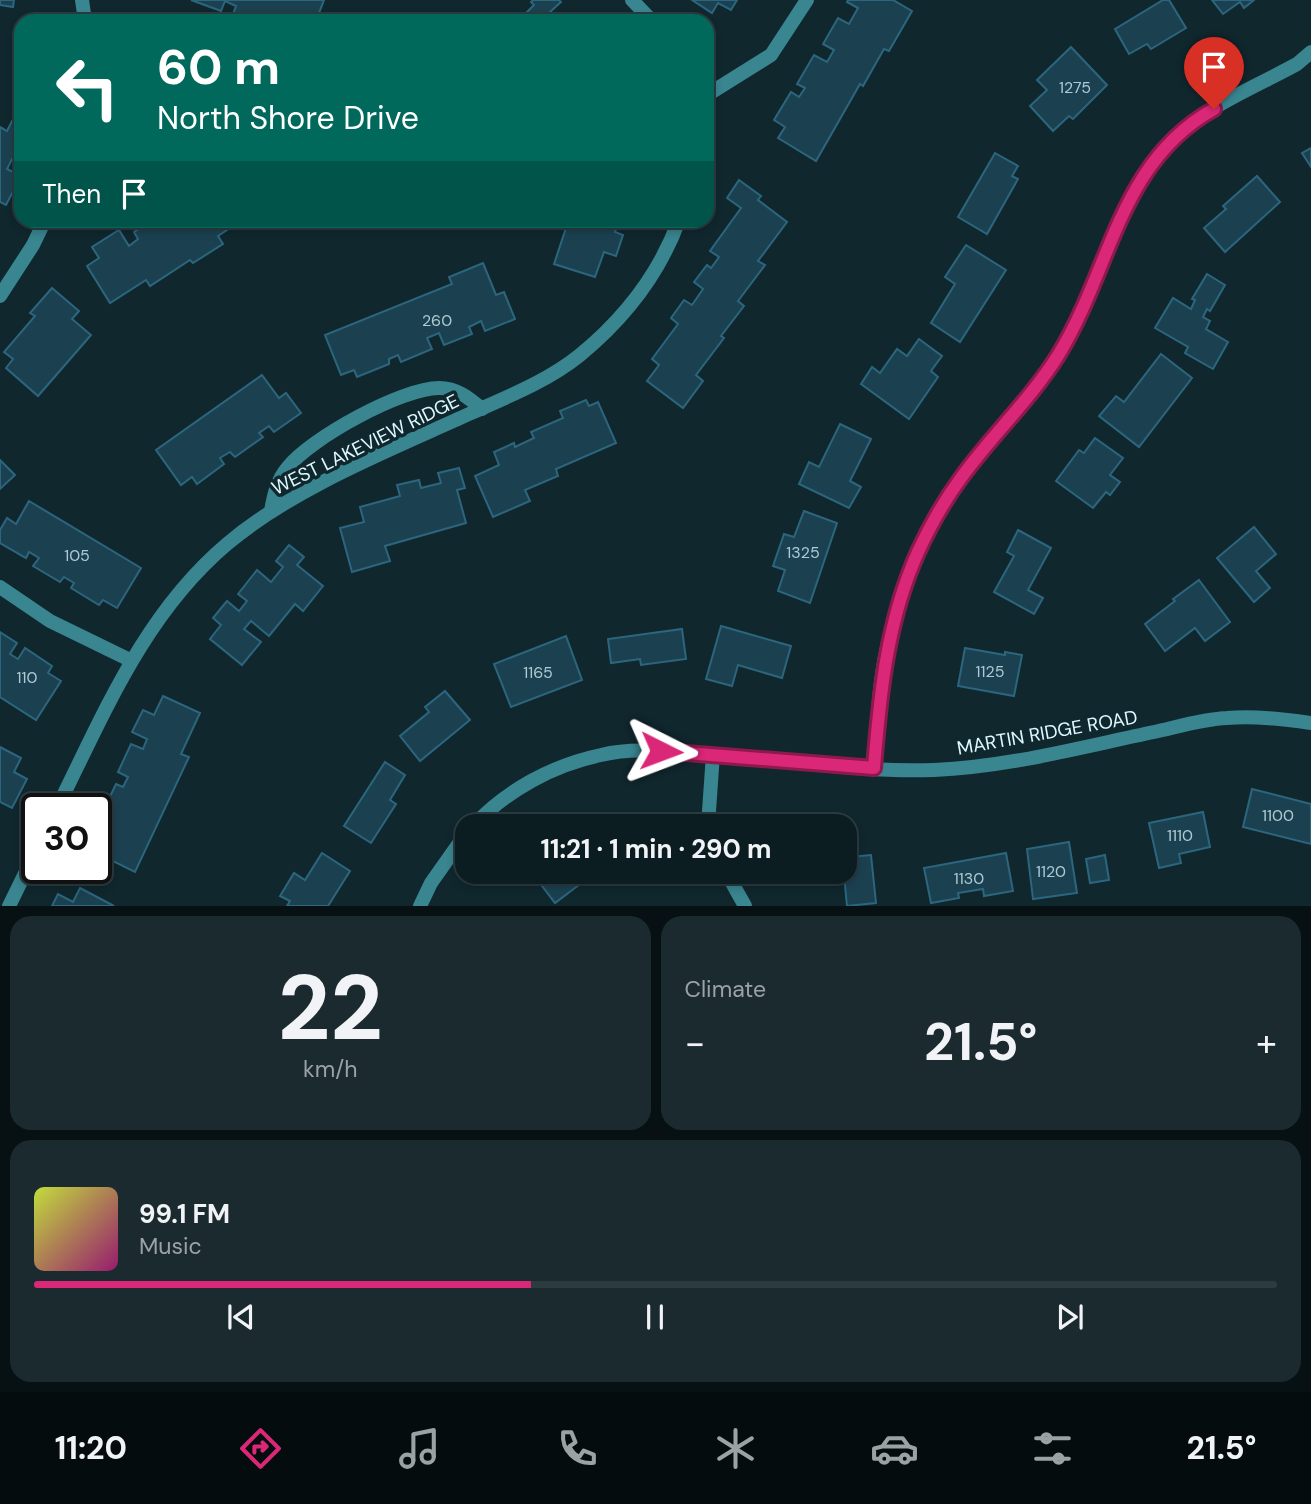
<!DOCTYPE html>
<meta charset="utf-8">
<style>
body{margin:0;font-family:"DM Sans",sans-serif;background:#1a2a2f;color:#f1f3f6;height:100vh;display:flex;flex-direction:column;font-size:26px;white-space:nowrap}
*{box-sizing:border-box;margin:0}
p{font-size:23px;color:#9aa2a5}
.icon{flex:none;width:38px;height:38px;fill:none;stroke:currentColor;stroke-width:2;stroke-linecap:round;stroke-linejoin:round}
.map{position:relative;height:906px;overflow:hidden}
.details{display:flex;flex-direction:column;gap:10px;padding:10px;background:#071013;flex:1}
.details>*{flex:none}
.hud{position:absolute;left:14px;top:14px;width:700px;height:214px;border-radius:21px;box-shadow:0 4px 10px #0003,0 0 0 2px #2c3b40;background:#00695c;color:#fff;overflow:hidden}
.speed{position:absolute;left:21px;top:793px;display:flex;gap:14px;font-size:35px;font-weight:700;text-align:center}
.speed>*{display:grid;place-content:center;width:91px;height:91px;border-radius:50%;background:#0c1d22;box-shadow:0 4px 10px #0003,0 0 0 2px #2c3b40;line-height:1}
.speed .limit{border:4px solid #111;border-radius:10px;background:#fff;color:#111}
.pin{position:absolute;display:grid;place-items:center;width:60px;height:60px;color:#fff;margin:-72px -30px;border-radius:50% 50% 50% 0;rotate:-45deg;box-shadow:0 0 7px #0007}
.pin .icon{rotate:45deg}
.me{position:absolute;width:77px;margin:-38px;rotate:93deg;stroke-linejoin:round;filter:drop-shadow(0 0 5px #0008)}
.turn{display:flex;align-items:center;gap:24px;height:147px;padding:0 28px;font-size:32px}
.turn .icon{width:91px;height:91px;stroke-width:2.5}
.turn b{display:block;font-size:49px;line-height:60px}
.then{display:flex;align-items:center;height:66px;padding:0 28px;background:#0003;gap:14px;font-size:26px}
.big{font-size:52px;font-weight:700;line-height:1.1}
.details .card{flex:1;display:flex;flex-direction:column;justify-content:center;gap:10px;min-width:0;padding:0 24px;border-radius:21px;background:#1a2a2f}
.details .dial{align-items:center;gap:0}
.dial b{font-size:91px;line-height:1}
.song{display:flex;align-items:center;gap:21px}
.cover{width:84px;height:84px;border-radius:10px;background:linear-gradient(135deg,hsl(70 70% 55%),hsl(320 70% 35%))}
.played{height:7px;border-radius:4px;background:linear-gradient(90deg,#db2777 40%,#2c3b40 40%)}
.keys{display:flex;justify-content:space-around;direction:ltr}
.heat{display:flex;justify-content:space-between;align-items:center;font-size:38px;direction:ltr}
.details .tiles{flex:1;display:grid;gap:10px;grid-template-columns:1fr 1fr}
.card:last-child{grid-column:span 2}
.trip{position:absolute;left:455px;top:814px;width:402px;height:70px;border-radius:21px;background:#0c1d22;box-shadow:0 4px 10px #0003,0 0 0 2px #2c3b40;font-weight:700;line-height:70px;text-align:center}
.tab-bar{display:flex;height:112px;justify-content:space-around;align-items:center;background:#050c0e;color:#9aa2a5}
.tab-bar .icon{width:49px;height:49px}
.tab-bar .selected{color:#db2777}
.tab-bar b{font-size:32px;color:#f1f3f6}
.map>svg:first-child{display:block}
.building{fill:#1b4151;stroke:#2c667e;stroke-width:2}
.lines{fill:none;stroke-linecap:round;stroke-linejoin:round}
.street{stroke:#398590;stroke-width:14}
.route-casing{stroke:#8e194d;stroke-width:18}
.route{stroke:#db2777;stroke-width:12}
.labels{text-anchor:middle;stroke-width:7;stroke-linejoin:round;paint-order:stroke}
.number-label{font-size:16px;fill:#adcad4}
.street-label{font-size:19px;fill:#def8ff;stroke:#10272e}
</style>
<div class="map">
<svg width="1311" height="906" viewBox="0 0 1311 906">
<rect width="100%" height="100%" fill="#10272e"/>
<g class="building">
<path d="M0 0H14L13 7 0 5Z"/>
<path d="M191 0H324L316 21H277L278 19 266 15 264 21H245L232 17 236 6 225 1 221 11Z"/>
<path d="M533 0H559L561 2 550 12 558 21H518L534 5 531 2Z"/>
<path d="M692 0H737L731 10 718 3 712 13Z"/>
<path d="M848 0H893L912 11 889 51 884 49 863 86 860 84 816 161 778 138 785 127 774 120 791 92 799 97 805 88 797 84 814 55 827 62 834 50 823 44 838 18 849 24 858 8 847 2Z"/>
<path d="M1163 0H1169L1186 28 1151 49 1147 44 1129 54 1115 29Z"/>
<path d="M1212 0H1254L1244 8 1240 2 1223 14Z"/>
<path d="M1071 47 1107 85 1073 119 1069 116 1053 131 1030 106 1047 90 1037 80Z"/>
<path d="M12 121 21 125V163L12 159 7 169 21 176 6 205 0 202V127L7 131Z"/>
<path d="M1311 148V167L1302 153Z"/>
<path d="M995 153 1018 166 1012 176 1018 179 987 234 958 217Z"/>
<path d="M1257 176 1280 202 1225 252 1204 228 1226 209 1223 206Z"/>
<path d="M739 180 761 196 758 200 787 222 758 261 765 265 738 301 744 306 721 336 724 338 696 375 703 381 683 408 647 381 659 365 652 359 678 324 671 318 684 300 692 305 703 289 694 282 707 265 711 268 719 257 710 251 741 208 727 198Z"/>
<path d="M152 220H166L168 224 173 220H221L227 230 218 236 223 244 193 263 190 260 150 286 146 280 110 303 87 266 99 258 92 247 119 230 129 246 138 239 134 232Z"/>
<path d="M576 220H619L615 232 623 235 616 256 604 252 595 277 554 264 568 222 575 224Z"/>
<path d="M966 245 1006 270 960 342 931 323 955 284 945 277Z"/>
<path d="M483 263 496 295 504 292 515 319 485 331 481 321 469 327 472 334 444 345 439 333 427 338 432 349 401 362 398 355 389 359V364L357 377 354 370 341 375 325 335 452 284 449 277Z"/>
<path d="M1207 274 1225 285 1210 311 1207 309 1203 317 1210 321 1206 329 1228 342 1213 369 1185 353 1188 347 1155 328 1173 298 1191 309 1195 300 1192 299Z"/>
<path d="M52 288 79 311 72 319 91 335 38 396 6 368 13 359 4 352 35 316 30 313Z"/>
<path d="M919 339 942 356 931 371 938 377 909 419 861 384 872 367 880 373 897 349 907 356Z"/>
<path d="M1161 354 1192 378 1139 447 1099 416 1116 396 1124 402Z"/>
<path d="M262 375 279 398 286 393 301 413 274 432 269 426 259 433 263 437 235 457 230 452 220 458 224 464 197 484 192 477 181 485 156 450Z"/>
<path d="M586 400 589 406 598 402 616 443 556 469 558 476 525 490 530 501 493 517 475 476 499 465 494 452 514 443 515 447 534 438 531 432 563 418 560 411Z"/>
<path d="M840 424 871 439 850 481 861 487 849 508 799 484 809 462 819 467Z"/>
<path d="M1095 438 1123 458 1110 475 1120 482 1110 495 1106 492 1093 508 1056 481 1079 450 1084 453Z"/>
<path d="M0 460 15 475 0 489Z"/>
<path d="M459 468 465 488 457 490 466 523 385 546 390 561 352 572 340 528 364 522 360 507 400 496 397 485 419 480 421 488 441 483 438 473Z"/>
<path d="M29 501 141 568 117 608 103 600 99 605 71 588 74 583 64 577 60 582 33 566 39 558 29 552 26 558 0 543V530L7 518 16 524Z"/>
<path d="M804 511 837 523 810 603 778 591 785 570 773 566 784 534 794 537Z"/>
<path d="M1254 527 1276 554 1256 571 1270 588 1254 602 1217 558Z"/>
<path d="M1018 530 1051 548 1028 590 1043 598 1034 614 994 592 1014 556 1007 552Z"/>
<path d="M289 545 304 557 297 565 323 586 303 611 295 604 269 636 251 621 244 629 261 642 242 665 210 639 221 625 213 618 227 601 239 611 247 601 238 594 257 570 271 582 283 567 276 561Z"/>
<path d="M1199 580 1230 622 1205 641 1195 628 1165 651 1145 624 1175 601 1173 599Z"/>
<path d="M721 626 791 646 782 678 738 665 732 686 706 679Z"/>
<path d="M682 629 686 659 641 665 640 659 611 663 608 639Z"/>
<path d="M0 632 17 643 10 654 18 659 25 648 52 666 48 673 61 681 36 720 0 697Z"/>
<path d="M566 636 582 680 511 707 494 664Z"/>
<path d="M965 648 1005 655V652L1022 655 1014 696 958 686Z"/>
<path d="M445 691 470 720 420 761 400 736 429 712 425 707Z"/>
<path d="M163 696 200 713 181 754 189 757 135 872 109 859 105 868 96 864V829L97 826 104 830 109 819 101 815 116 784 123 787 128 777 118 772 131 744 143 749 147 739 132 732 143 710 154 715Z"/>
<path d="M0 747 21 758 14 772 27 779 12 808 0 802Z"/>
<path d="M385 762 405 775 390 800 396 804 371 843 344 826Z"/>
<path d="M1252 789 1311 804V844L1243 827Z"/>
<path d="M1203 812 1210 847 1179 854 1181 863 1159 868 1149 823Z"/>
<path d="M1069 842 1077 893 1033 899 1027 849Z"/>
<path d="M845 849H849L850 857 871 855 876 903 847 906 844 875 814 878 813 872H845Z"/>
<path d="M322 853 350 871 328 906H287L290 901 280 896 294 873 305 880Z"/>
<path d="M1006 853 1013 891 984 896 983 889 958 893 959 898 931 903 924 868Z"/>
<path d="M1105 855 1109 880 1090 883 1086 859Z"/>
<path d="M537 872H596L555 903 533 874Z"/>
<path d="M80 888 114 906H52L58 894 73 902Z"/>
</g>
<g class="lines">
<g class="street">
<path d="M82 0 85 21"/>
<path d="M632 0 652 21"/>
<path d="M707 95 771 55 807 0"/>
<path d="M0 296 33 245 45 220"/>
<path d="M271 511C274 494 277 480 288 467 311 438 402 388 439 388 457 388 469 398 482 409"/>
<path d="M0 587 50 621 130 660"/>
<path d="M874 768C877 728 878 687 887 647 900 587 925 529 960 479 983 447 1011 420 1034 389 1051 366 1065 342 1079 317 1111 259 1121 188 1171 140 1205 107 1255 87 1297 64L1311 52"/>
<path d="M57 808C104 714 144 614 227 544 293 488 390 450 469 414 507 397 548 381 580 355 625 318 659 275 679 220"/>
<path d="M473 826C507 790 553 765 601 755 631 748 661 751 691 753 772 757 853 773 934 770 1008 767 1082 747 1154 732 1177 727 1203 719 1227 718 1256 716 1282 719 1311 723"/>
<path d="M711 826 709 811 713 754"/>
<path d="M726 872 745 906"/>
<path d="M9 906 37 849"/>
<path d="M420 906 431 883 467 832"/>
</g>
</g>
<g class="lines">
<defs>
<path id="route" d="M661 751 874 768C880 693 887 621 918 552 930 526 944 501 961 478 992 435 1031 399 1059 354 1112 267 1119 162 1214 109"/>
</defs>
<use href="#route" class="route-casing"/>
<use href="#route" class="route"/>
</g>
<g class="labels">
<g class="number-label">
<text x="1075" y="93">1275</text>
<text x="437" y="326">260</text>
<text x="803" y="558">1325</text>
<text x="77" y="561">105</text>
<text x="990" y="677">1125</text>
<text x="538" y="678">1165</text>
<text x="27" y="683">110</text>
<text x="1278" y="821">1100</text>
<text x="1180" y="841">1110</text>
<text x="1051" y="877">1120</text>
<text x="969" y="884">1130</text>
</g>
<g class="street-label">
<text transform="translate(365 444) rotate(-26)" y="7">WEST LAKEVIEW RIDGE</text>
<text transform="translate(1047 732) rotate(-10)" y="7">MARTIN RIDGE ROAD</text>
</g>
</g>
</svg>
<div class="speed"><div class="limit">30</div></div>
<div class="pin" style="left:1214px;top:109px;background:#d93025"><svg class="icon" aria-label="arrive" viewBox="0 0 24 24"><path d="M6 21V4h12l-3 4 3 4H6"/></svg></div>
<svg class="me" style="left:661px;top:751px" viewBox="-20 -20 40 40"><path d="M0-17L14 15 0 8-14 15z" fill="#db2777" stroke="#fff" stroke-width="4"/></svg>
<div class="trip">11:21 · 1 min · 290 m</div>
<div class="hud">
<div class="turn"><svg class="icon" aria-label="left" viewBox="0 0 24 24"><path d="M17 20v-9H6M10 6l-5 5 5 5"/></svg><div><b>60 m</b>North Shore Drive</div></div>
<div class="then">Then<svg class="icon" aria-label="arrive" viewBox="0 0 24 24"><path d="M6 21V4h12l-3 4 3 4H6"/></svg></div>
</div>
</div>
<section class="details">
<div class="tiles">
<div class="card dial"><b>22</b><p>km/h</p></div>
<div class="card"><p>Climate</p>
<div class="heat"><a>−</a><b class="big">21.5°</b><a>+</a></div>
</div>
<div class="card">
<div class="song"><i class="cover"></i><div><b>99.1 FM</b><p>Music</p></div></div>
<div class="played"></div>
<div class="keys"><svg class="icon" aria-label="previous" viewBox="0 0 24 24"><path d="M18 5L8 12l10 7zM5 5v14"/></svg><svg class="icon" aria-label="pause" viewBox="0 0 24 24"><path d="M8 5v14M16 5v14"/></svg><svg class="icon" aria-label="next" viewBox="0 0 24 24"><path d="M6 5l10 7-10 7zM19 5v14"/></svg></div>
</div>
</div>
</section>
<nav class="tab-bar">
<b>11:20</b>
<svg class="icon selected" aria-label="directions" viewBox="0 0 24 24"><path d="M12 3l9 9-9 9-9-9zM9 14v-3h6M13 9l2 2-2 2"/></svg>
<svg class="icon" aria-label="music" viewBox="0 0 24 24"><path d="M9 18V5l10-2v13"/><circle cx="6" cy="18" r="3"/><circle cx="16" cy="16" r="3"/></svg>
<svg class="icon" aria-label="phone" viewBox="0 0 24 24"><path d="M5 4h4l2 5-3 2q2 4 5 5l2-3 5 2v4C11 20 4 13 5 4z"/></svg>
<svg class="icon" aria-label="climate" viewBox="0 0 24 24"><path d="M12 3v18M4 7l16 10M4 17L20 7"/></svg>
<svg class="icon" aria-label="car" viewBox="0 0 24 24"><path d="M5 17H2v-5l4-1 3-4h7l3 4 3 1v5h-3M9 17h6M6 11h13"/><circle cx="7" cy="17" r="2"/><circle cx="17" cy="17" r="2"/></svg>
<svg class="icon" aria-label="filters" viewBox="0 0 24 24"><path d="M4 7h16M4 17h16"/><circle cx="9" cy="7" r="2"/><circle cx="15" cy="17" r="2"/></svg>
<b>21.5°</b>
</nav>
